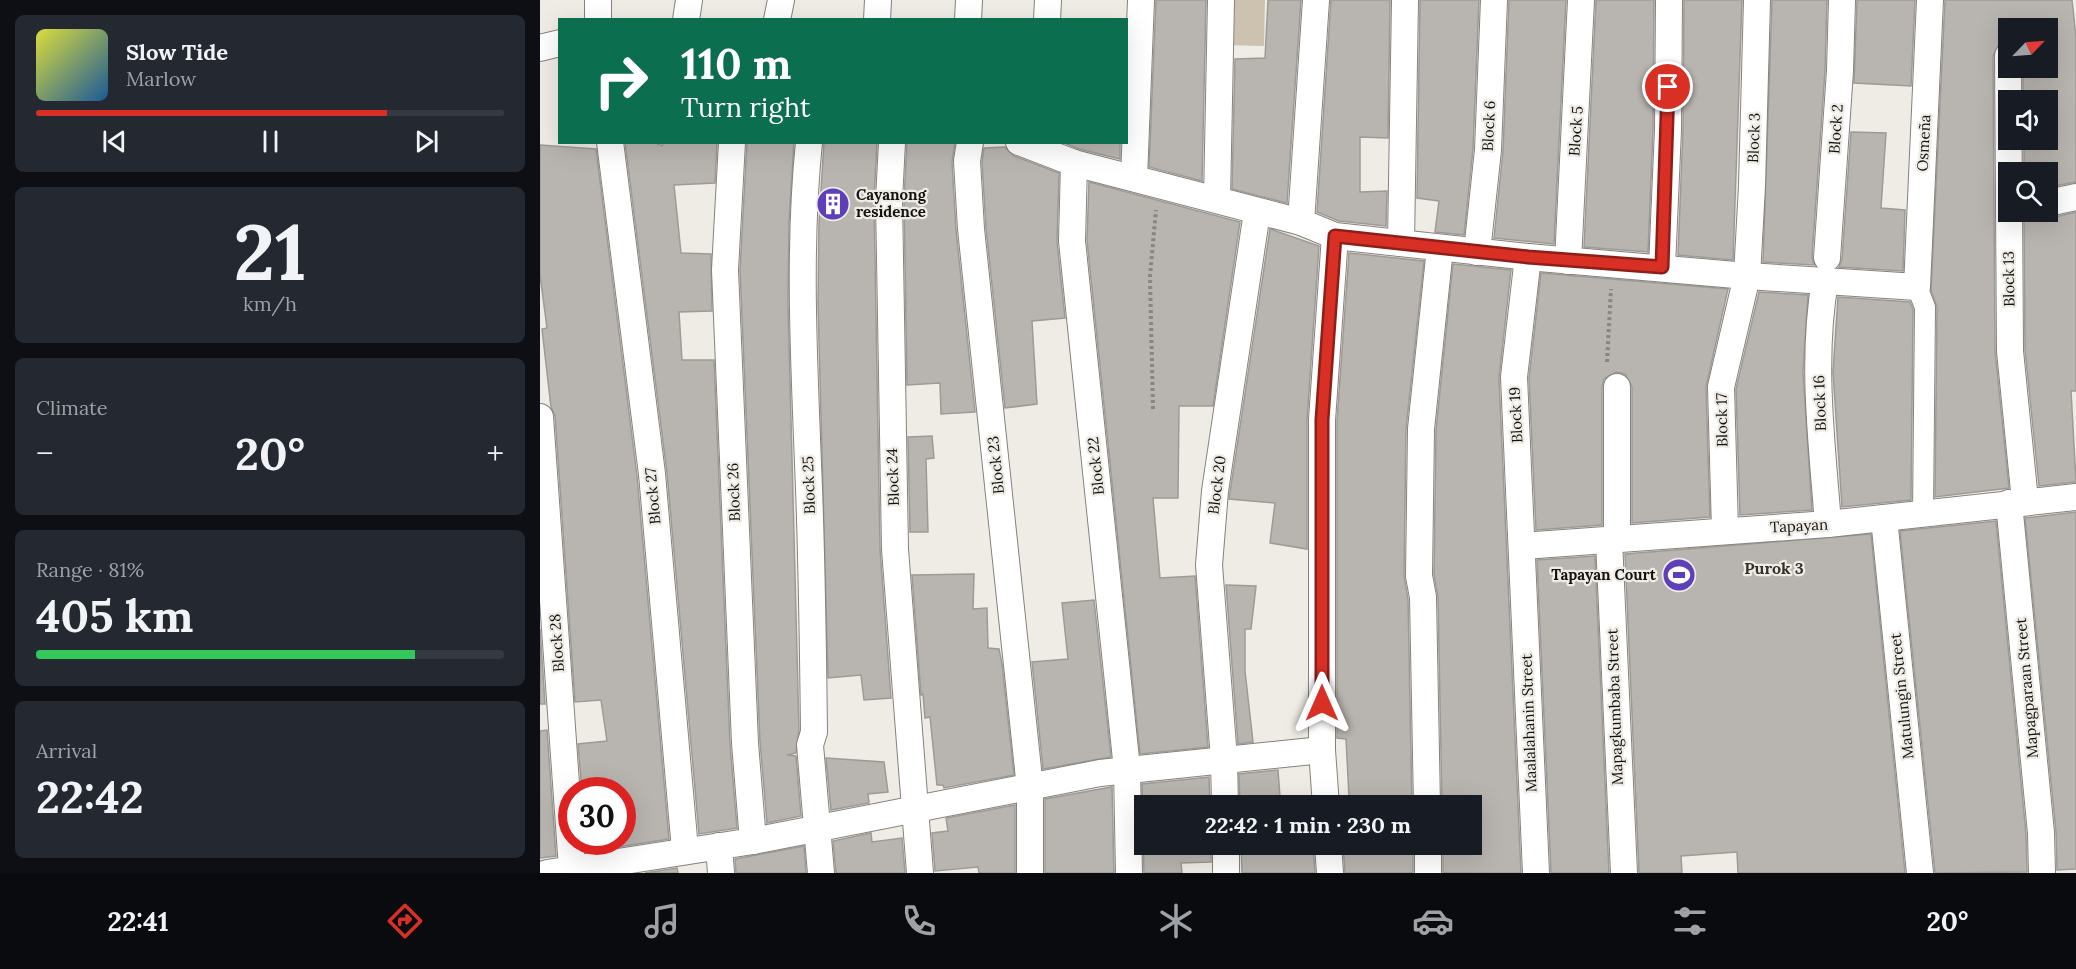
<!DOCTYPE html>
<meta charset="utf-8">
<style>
body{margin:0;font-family:Lora,serif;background:#242831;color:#f1f3f6;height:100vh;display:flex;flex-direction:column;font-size:22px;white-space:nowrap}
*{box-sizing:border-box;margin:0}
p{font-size:20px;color:#9ea1a6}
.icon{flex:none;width:33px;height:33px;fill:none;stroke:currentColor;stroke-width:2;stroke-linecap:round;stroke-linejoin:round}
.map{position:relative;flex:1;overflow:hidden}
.panel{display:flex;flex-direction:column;gap:15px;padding:15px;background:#0d0f14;width:540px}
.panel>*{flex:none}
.top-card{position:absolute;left:18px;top:18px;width:570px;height:126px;border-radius:0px;box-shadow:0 6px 24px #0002;background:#0b6e4f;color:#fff;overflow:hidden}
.needle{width:39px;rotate:65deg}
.buttons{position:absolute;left:1458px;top:18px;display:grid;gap:12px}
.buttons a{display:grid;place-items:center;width:60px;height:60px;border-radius:0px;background:#171b24;box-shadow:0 6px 24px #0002;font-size:30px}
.speed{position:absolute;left:18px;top:777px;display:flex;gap:12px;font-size:30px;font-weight:700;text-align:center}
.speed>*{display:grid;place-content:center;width:78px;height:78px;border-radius:50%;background:#171b24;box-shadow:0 6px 24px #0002;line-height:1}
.speed .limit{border:9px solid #d22;background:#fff;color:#111}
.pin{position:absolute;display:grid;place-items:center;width:51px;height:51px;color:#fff;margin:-26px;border:3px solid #fff;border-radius:50%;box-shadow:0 2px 6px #0007}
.me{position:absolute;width:66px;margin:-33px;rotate:0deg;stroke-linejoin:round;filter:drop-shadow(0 0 4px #0008)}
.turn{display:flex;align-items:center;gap:21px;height:126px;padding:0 24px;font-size:27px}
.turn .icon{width:78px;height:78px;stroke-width:2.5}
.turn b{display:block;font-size:42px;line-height:51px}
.big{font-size:45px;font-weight:700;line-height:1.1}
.panel .widget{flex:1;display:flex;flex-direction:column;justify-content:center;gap:9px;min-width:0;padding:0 21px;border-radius:9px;background:#242831}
.panel .dial{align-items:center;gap:0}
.dial b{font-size:78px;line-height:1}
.song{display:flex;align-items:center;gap:18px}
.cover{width:72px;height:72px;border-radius:9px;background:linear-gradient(135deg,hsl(60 70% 55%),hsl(210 70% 35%))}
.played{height:6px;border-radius:3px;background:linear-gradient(90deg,#d93025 75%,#363941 75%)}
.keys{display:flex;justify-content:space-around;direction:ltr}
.heat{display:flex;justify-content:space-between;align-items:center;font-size:33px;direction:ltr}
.charge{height:9px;border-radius:4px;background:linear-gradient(90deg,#34c759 81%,#363941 0)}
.trip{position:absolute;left:594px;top:795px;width:348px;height:60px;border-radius:0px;background:#171b24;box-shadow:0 6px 24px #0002;font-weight:700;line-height:60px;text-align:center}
.tab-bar{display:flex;height:96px;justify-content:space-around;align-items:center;background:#090b0e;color:#9ea1a6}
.tab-bar .icon{width:42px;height:42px}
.tab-bar .on{color:#d93025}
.tab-bar b{font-size:27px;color:#f1f3f6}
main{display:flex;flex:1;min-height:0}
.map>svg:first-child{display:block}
.green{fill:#cdc2b0}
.building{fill:#b8b4af;stroke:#9e9a95;stroke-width:1.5}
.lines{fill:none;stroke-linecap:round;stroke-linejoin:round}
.pedestrian-casing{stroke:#85827d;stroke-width:22}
.minor-casing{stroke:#85827d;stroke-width:28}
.path{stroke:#888682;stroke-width:4;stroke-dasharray:3 3;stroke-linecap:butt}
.pedestrian{stroke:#fff;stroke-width:20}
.minor{stroke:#fff;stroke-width:26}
.route-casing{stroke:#8d1f18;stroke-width:15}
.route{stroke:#d93025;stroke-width:10}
.labels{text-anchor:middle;stroke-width:4.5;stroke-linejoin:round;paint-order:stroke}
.street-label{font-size:15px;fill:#131210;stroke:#efece6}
.poi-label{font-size:15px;font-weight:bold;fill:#131210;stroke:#efece6;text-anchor:start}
.neighbourhood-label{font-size:16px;font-weight:bold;fill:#34312d;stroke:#efece6}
</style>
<main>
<section class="panel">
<div class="widget">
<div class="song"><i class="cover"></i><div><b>Slow Tide</b><p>Marlow</p></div></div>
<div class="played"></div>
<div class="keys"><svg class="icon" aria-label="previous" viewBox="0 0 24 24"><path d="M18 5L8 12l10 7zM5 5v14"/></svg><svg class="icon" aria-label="pause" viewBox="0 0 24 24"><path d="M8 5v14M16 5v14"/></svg><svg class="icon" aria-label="next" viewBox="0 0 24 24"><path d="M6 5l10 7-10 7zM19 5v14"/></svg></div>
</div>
<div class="widget dial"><b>21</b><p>km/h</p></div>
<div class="widget"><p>Climate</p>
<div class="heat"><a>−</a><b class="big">20°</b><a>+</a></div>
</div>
<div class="widget"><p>Range · 81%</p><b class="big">405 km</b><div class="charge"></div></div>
<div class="widget"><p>Arrival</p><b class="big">22:42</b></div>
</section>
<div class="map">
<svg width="1536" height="873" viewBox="0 0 1536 873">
<rect width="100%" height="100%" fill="#efece6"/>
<path class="green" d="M682 0H725L724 46 681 45Z"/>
<g class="building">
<path d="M616 0H666L662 181 609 167Z"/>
<path d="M728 0H761L747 203 692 189 695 59 725 58Z"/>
<path d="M791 0H850L848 138 820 137V192L847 191 846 226 799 221 777 212Z"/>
<path d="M880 0H939L933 149 924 235 895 232 899 201 877 198Z"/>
<path d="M969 0H1026L1014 244 954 238 963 151Z"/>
<path d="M1056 0H1114L1113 130 1108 252 1044 247Z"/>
<path d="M1144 0H1202L1193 260 1138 255 1143 130Z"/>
<path d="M1232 0H1287L1285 70 1272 257 1274 265 1223 262Z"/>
<path d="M1317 0H1375L1371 86 1314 83Z"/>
<path d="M1405 0H1532L1536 37V182L1509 187 1508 172H1484V140H1508V100H1483V68H1508V28H1468V41L1460 43 1453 56 1455 351 1469 488 1395 497 1397 307 1391 290Z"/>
<path d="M1311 132 1346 133 1341 208 1365 210 1363 271 1299 267 1302 259Z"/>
<path d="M85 142H114L122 146 123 142H177L175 183 134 185 141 253 171 254 172 311 139 312 142 360H174L190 744 197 828 159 834 127 473Z"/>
<path d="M207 142H254L249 222 248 304 259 730 256 753 247 755 256 756 261 816 227 823 220 742 200 270Z"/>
<path d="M284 142H337L334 200 340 549 351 698 324 700 321 675 288 678 278 303 279 223Z"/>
<path d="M367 142H415L412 162 416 230 435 412 401 414 400 383 367 385 364 200Z"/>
<path d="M522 142H580V159L539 149Z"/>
<path d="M0 145 56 149 97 476 129 839 46 852 45 842H82V790H42L38 744 67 741 61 700 35 702 15 416 11 407 2 329 7 328 0 275Z"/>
<path d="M465 147 474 156 519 173 517 242 525 318 492 321 497 404 465 408 446 228 442 162 444 148Z"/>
<path d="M549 182 700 222 673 406H639L638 498H613L620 578 655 576 668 747 600 754 547 240Z"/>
<path d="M1536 212V391H1531L1536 482 1499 486 1485 350 1484 217 1500 215 1511 218Z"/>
<path d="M730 229 779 246 767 420V549L730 543 735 503 689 499Z"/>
<path d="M809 253 884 261 866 429 864 576 868 599 872 806H801L800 797H809L806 739 797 738V421Z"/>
<path d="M913 264 971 270 959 378 981 873H903V844H932V806H902L898 597 894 575 896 430Z"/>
<path d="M1001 273 1188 289 1166 387 1170 517 1092 523V387L1085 374 1076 372 1064 379 1062 387V525L996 530 989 378Z"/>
<path d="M1219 292 1268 295 1263 372 1272 510 1200 515 1196 389Z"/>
<path d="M1298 297 1370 302 1373 309 1371 500 1302 507 1293 372Z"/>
<path d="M392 436 394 458 386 459 388 532H370L368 437Z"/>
<path d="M1536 512V869L1517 870 1516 832 1485 518Z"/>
<path d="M1456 521 1486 834 1487 872 1395 873 1360 531Z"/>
<path d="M1331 534 1365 873H1198L1197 852 1141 856 1142 873H1099L1085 554Z"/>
<path d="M1055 556 1069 873H1011L997 560Z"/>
<path d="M434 574 433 609 447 608 448 648 459 649 462 664 474 775 404 788 403 785H397L390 717 385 718 383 694 381 695 372 575Z"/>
<path d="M686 585 716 586 711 629H705V671L713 742 698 744Z"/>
<path d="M554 600 571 757 503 769 492 662 528 659 522 603Z"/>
<path d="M0 629 5 704H0Z"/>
<path d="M7 730 16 856 0 858V731Z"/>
<path d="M286 758 344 762 348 792 328 794 329 803 291 810Z"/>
<path d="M738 770 740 797H770L771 806H700L699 774Z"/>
<path d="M669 777 670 806H604V844H671V862L641 863 642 873H604L602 784Z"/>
<path d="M572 787 574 873H505V799Z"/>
<path d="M475 805V873H439L438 867 395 871 392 833 408 831 406 818Z"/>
<path d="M331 833 332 842 362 838 365 873H296L293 841Z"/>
<path d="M701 844H773L775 873H702Z"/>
<path d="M803 844H873V873H805Z"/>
<path d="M264 846 266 873H196L195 859Z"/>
<path d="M137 868 138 873H105Z"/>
</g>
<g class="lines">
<defs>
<path id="pedestrian" d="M1377 287 1385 307 1383 514"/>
<g id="minor">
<path d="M58 20V0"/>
<path d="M146 20 149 0"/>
<path d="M237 20 241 0"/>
<path d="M337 20 338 0"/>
<path d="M428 20 429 0"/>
<path d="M507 20 508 0"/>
<path d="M0 48 20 43"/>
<path d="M1468 56 1470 351 1485 501"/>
<path d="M70 142 112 474 145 850"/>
<path d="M192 142 185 270 205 743 213 841"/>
<path d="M269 142C258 249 264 358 268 464 272 554 273 643 274 732L270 745 281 873"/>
<path d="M352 142 349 200 355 549 380 873"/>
<path d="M430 142 427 161 431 229 490 788V873"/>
<path d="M479 142 534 163 761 222 795 236 988 257 1207 276 1377 287 1390 0"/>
<path d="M534 163 532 241 587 769 589 873"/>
<path d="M594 178 601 0"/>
<path d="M677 199 681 0"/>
<path d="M1508 203 1536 197"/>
<path d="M761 222 776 0"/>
<path d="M861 243 865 0"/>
<path d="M937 252 948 150 954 0"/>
<path d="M988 257 974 377 996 873"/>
<path d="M1287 258 1300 71 1302 0"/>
<path d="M1028 261 1041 0"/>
<path d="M1122 267 1128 130 1129 0"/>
<path d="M1285 281C1271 362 1282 443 1288 524"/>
<path d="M1077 387V539"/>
<path d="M0 417 32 868"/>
<path d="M1469 503 1501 833 1502 873"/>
<path d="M1344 518 1380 873"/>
<path d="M1185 530 1181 387 1207 276 1212 186 1217 0"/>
<path d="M1069 540 1084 873"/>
<path d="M982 546 1288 524 1536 497"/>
<path d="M685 806 684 759 669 565 675 491 717 212"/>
<path d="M786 806 782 750V420L795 236"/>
<path d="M887 806 883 597 879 576 881 429 900 248"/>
<path d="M686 844V873"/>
<path d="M788 844 790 873"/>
<path d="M888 844V873"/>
<path d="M179 846 181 873"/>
<path d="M7 873 213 841 560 773 782 750"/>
</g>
</defs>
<use href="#pedestrian" class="pedestrian-casing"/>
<use href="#minor" class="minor-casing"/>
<g class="path">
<path d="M1067 362 1071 289"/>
<path d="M613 409 610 276 616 210"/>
</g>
<use href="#pedestrian" class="pedestrian"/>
<use href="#minor" class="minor"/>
</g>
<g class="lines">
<defs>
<path id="route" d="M782 703V420L795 236 988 257 1122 267 1128 87"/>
</defs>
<use href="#route" class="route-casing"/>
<use href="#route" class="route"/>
</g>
<defs>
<symbol id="building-disc" viewBox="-11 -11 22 22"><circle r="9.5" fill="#5e3fb8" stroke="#efece6"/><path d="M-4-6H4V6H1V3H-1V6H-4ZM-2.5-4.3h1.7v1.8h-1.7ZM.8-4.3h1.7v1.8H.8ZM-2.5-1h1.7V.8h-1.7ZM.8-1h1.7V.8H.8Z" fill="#fff"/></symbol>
<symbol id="stadium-disc" viewBox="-11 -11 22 22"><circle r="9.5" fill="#5e3fb8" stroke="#efece6"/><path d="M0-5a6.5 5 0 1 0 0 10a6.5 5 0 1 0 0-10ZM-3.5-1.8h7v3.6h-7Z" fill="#fff"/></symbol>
</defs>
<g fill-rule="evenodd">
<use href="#building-disc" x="274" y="185" width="38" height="38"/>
<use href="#stadium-disc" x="1120" y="556" width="38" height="38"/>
</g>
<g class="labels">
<g class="street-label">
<text transform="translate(949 126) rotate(-87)" y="5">Block 6</text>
<text transform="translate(1296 129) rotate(-86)" y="5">Block 2</text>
<text transform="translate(1036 131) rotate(-86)" y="5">Block 5</text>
<text transform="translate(1214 138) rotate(-88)" y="5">Block 3</text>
<text transform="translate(1384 143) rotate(-87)" y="5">Osmeña</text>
<text transform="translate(1469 279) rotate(-91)" y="5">Block 13</text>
<text transform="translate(1280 403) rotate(-92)" y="5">Block 16</text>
<text transform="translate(976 415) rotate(-93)" y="5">Block 19</text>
<text transform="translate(1182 420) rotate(-91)" y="5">Block 17</text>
<text transform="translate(456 465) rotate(-96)" y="5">Block 23</text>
<text transform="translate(556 466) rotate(-96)" y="5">Block 22</text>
<text transform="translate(353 477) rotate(-92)" y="5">Block 24</text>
<text transform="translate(269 485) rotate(-92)" y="5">Block 25</text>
<text transform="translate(677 485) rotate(-83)" y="5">Block 20</text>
<text transform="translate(194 492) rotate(-92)" y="5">Block 26</text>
<text transform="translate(113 496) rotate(-95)" y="5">Block 27</text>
<text transform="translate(1259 526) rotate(-3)" y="5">Tapayan</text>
<text transform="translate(17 643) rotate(-94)" y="5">Block 28</text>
<text transform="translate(1487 688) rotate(-95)" y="5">Mapagparaan Street</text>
<text transform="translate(1362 696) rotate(-96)" y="5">Matulungin Street</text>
<text transform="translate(1075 707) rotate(-92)" y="5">Mapagkumbaba Street</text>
<text transform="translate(989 723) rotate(-92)" y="5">Maalalahanin Street</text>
</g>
<g class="poi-label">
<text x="316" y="200">Cayanong<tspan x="316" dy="17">residence</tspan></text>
<text x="1116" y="580" text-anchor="end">Tapayan Court</text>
</g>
<g class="neighbourhood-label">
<text x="1234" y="574">Purok 3</text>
</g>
</g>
</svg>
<div class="buttons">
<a><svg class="needle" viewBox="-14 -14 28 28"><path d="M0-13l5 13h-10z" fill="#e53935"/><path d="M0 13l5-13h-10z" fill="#9ea1a6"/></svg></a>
<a><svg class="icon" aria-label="sound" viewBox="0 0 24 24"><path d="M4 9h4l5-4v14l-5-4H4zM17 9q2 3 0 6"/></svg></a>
<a><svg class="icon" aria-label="search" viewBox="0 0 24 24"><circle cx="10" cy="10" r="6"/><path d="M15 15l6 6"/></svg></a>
</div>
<div class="speed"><div class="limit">30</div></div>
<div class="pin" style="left:1128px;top:87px;background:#d93025"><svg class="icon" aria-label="arrive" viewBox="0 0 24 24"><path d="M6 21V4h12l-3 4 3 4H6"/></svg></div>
<svg class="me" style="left:782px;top:703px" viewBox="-20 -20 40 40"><path d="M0-17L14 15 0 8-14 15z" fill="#d93025" stroke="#fff" stroke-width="4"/></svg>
<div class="trip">22:42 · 1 min · 230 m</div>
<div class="top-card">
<div class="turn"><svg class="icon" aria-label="right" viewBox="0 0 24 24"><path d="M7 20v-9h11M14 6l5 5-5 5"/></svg><div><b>110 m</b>Turn right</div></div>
</div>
</div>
</main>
<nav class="tab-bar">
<b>22:41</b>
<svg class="icon on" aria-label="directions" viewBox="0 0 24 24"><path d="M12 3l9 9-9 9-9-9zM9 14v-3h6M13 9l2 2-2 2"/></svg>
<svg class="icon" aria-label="music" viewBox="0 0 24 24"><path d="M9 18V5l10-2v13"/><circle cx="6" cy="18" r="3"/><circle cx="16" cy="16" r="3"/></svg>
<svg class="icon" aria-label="phone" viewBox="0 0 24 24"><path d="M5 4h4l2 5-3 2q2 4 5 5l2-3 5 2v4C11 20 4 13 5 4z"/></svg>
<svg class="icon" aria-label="climate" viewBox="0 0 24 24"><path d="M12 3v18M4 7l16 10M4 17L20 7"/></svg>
<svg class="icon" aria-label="car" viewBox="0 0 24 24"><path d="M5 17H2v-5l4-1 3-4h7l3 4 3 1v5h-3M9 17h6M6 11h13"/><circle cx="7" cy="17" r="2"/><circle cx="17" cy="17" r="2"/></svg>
<svg class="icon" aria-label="filters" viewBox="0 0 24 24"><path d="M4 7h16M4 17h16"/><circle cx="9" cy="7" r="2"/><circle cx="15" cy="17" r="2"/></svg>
<b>20°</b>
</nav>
